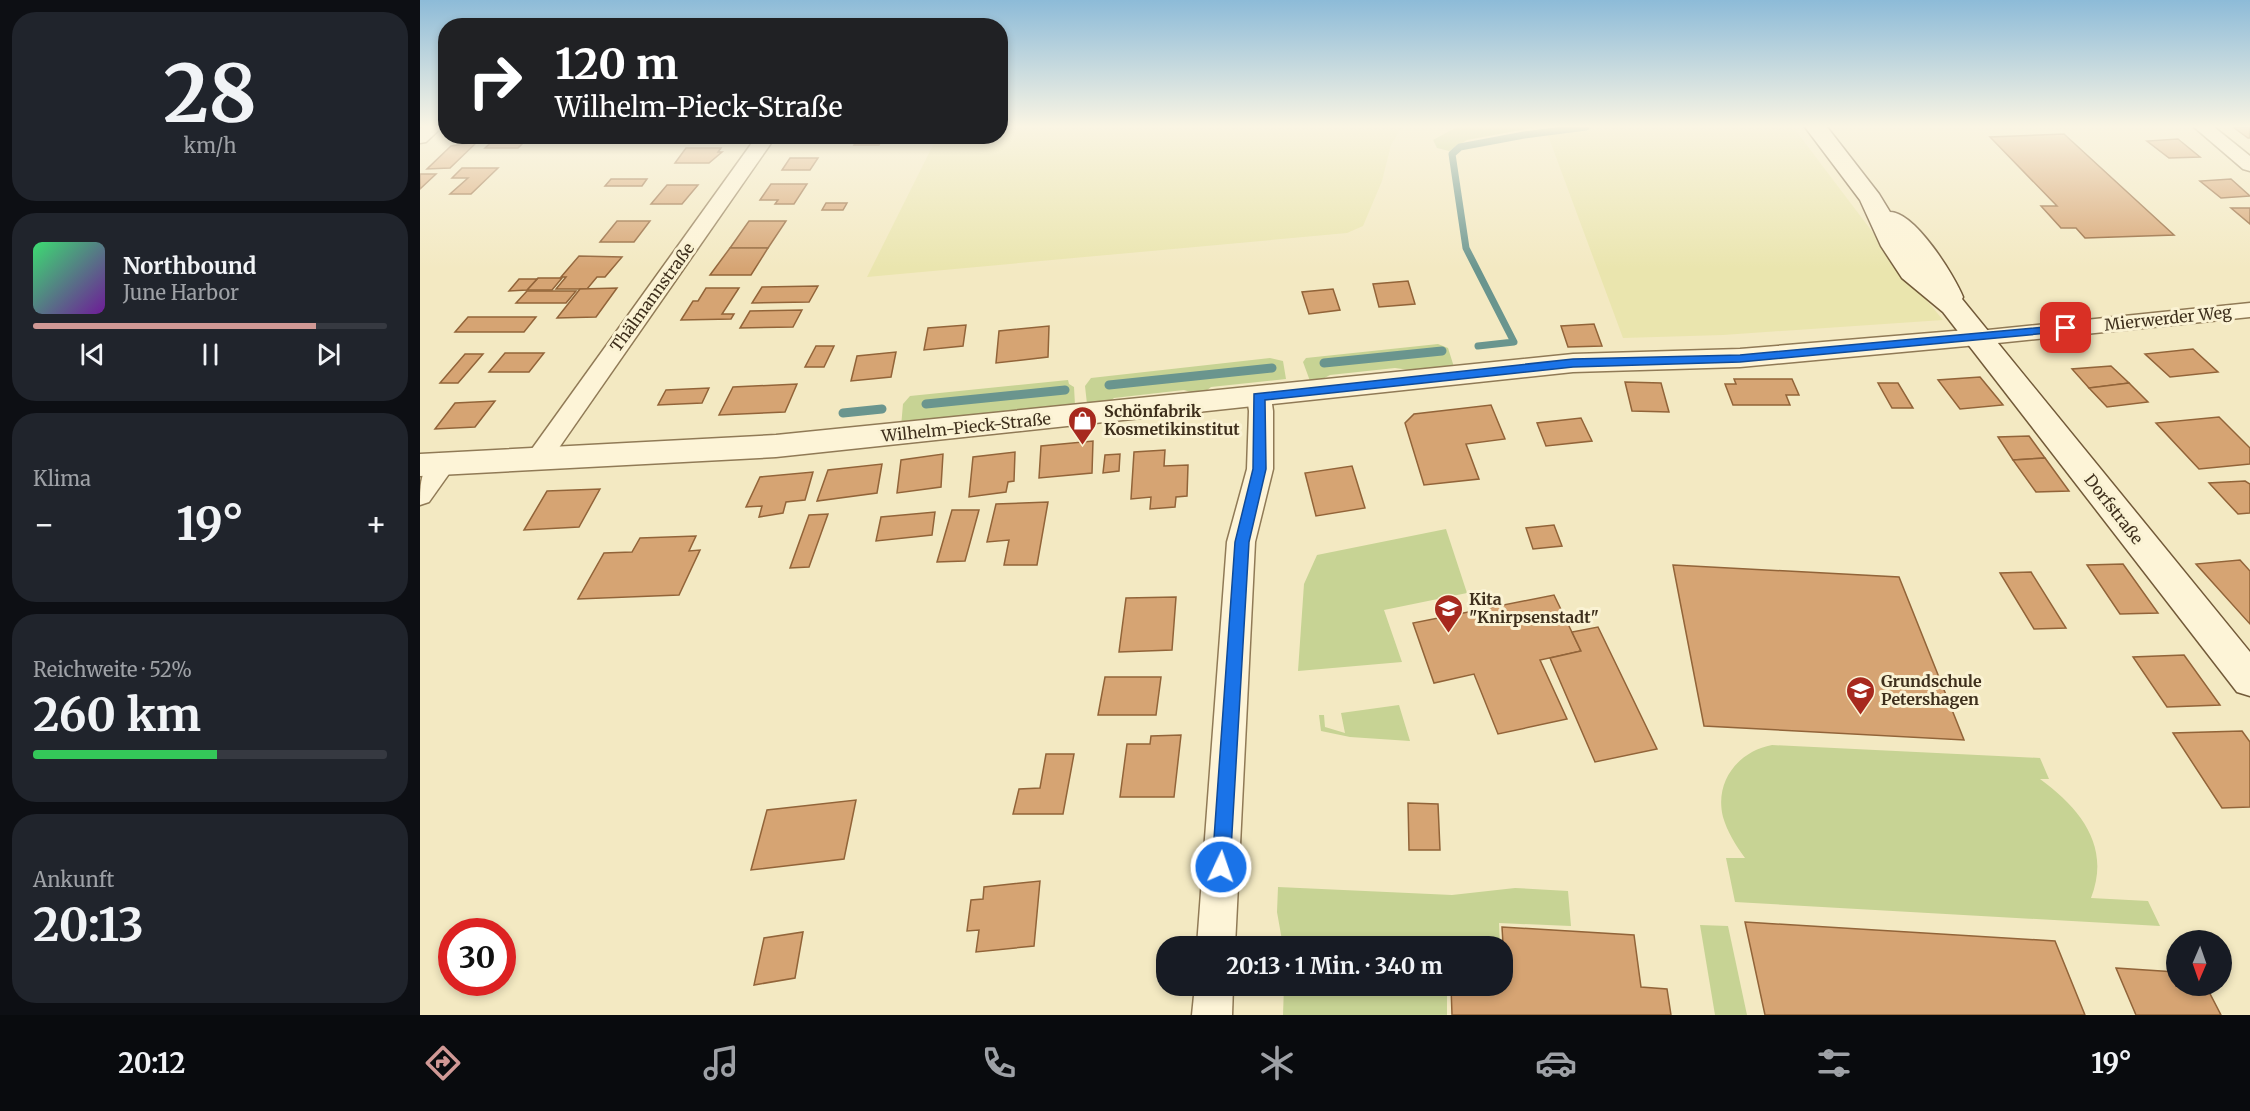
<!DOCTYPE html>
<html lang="de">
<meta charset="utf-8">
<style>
body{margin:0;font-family:Merriweather,serif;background:#20242c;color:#f1f3f6;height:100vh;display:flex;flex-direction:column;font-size:22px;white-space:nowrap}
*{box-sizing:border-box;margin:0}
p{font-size:20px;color:#9ea1a6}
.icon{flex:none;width:33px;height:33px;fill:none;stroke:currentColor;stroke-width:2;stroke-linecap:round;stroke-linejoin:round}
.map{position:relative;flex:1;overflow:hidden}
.panel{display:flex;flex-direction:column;gap:12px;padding:12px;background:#0d0f14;width:420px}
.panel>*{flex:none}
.hud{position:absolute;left:18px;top:18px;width:570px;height:126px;border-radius:24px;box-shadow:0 3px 9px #0003;background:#202124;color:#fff;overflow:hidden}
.needle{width:39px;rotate:182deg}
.buttons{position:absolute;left:1746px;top:930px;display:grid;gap:12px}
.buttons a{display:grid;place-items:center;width:66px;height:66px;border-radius:50%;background:#171b24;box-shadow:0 3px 9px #0003;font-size:30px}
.speed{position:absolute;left:18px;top:918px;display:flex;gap:12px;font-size:30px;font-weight:700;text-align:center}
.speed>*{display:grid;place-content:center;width:78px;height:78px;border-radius:50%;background:#171b24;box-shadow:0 3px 9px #0003;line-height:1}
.speed .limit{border:9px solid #d22;background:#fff;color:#111}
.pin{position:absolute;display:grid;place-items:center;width:51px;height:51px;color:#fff;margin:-26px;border-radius:12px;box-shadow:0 3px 9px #0006}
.me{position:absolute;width:66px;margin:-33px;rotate:3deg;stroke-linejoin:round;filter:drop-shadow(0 0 4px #0008)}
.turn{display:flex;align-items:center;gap:21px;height:126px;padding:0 18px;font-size:27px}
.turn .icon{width:78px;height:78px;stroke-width:2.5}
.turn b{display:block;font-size:42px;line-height:51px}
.big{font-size:45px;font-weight:700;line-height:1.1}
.panel .card{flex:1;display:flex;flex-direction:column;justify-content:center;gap:9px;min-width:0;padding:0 21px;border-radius:24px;background:#20242c}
.panel .dial{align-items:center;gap:0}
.dial b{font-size:78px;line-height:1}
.song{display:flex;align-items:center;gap:18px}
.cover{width:72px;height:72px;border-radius:9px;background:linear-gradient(135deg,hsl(140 70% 55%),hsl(280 70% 35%))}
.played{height:6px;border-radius:3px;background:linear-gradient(90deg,#d09895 80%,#363941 80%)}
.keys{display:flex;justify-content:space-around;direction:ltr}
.heat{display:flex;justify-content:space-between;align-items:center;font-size:33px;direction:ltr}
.charge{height:9px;border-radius:4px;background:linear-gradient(90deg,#34c759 52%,#363941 0)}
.trip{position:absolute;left:736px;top:936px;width:357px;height:60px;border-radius:24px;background:#171b24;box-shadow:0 3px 9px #0003;font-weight:700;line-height:60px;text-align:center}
.dock{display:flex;height:96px;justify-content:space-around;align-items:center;background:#090b0e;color:#9ea1a6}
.dock .icon{width:42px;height:42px}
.dock .current{color:#d09895}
.dock b{font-size:27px;color:#f1f3f6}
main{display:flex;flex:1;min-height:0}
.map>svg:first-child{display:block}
.farmland{fill:#eae5ae}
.green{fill:#c7d394}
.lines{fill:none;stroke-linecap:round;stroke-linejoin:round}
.stream-far1{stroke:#6a958e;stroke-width:7}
.stream{stroke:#6a958e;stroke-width:9}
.building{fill:#d6a473;stroke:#926439;stroke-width:1.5}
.minor-casing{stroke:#907a56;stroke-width:3}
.tertiary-casing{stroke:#907a56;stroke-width:3}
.secondary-casing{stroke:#725a39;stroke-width:3}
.minor{fill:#fdf4d7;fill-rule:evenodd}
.tertiary{fill:#fdf4d7;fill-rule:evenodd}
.secondary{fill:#fdf4d7;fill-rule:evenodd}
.route{fill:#1a73e8;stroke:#114b97;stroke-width:1.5}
.labels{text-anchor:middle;stroke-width:6;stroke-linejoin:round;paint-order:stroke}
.street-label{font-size:16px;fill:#3e2f1c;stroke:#faf2d3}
.poi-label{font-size:16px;font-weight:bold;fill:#3e2f1c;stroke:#faf2d3;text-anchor:start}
</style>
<main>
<section class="panel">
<div class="card dial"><b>28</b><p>km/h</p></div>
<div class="card">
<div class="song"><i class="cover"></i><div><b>Northbound</b><p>June Harbor</p></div></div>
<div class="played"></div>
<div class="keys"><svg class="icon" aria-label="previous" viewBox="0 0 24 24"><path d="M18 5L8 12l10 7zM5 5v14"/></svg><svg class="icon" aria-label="pause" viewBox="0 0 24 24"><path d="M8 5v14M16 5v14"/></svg><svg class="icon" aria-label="next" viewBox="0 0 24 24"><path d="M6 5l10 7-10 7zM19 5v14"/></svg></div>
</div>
<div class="card"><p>Klima</p>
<div class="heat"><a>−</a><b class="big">19°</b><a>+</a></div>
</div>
<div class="card"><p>Reichweite · 52%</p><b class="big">260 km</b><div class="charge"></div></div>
<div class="card"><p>Ankunft</p><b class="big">20:13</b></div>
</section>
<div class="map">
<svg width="1830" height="1015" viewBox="0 0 1830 1015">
<rect width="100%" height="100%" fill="#f3e9c2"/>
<g class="farmland">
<path d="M581 127H982L971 145 962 181 943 226 927 233 447 277 517 137 580 136Z"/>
<path d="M1138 127H1373L1479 267 1523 320 1303 335 1203 338 1126 130Z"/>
</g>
<g class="green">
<path d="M1037 127H1116L1047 140 1029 151 1017 148 1013 140Z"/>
<path d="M1018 344 1028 348 1034 367 997 371 975 368 910 375 897 382 890 381 883 362 886 358Z"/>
<path d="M850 358 863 361 866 379 791 387 781 395 764 390 694 398 686 405 667 404 665 386 671 378Z"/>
<path d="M648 380 649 384 654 387 655 405 481 427 483 404 490 396Z"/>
<path d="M1026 529 1047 593 964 610 982 662 878 671 884 584 897 555Z"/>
<path d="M979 705 990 741 930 737 901 731 899 715H904L905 727 925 733 921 713Z"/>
<path d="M1352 745 1620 758 1629 779H1620C1661 809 1691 847 1671 898L1728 901 1740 926 1315 902 1306 858H1325C1316 846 1307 831 1303 817 1294 781 1319 751 1352 745Z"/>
<path d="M858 887 1032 895 1095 888 1148 891 1151 926 1079 923 1080 946H863L857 912Z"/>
<path d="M1280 925 1308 926 1327 1015H1295Z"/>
<path d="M864 986H1027V1015H863Z"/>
</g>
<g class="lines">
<path class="stream-far1" d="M1058 346 1094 342 1046 248 1032 154 1040 147 1104 135 1166 127"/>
<g class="stream">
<path d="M904 363 1022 351"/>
<path d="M689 385 852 368"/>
<path d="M506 404 645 390"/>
<path d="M423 413 462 409"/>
</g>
</g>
<g class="building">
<path d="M1813 127H1830V138H1828Z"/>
<path d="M1644 134 1754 235 1665 238 1656 228H1641L1621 206H1637L1570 137Z"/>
<path d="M78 136H110L98 148H65Z"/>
<path d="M385 136H410L407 141H382Z"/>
<path d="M440 136H464L459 145H434Z"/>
<path d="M1758 139 1780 157 1749 158 1727 141Z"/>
<path d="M57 142 30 168 7 169 31 146Z"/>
<path d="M266 148H301L298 152H302L289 163H255Z"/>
<path d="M370 158H398L390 170H362Z"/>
<path d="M42 168H78L51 194H30L48 178H32Z"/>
<path d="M0 174H16L0 189Z"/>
<path d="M191 179H227L222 186H185Z"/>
<path d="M1811 179 1830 196 1801 198 1780 181Z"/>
<path d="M351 184H387L374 204H355L358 200H340Z"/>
<path d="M247 185H278L262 204H231Z"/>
<path d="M406 203H427L423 210H402Z"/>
<path d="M1811 208H1830V224Z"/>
<path d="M197 221H230L214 242H180Z"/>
<path d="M329 221H366L348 248H310Z"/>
<path d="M310 248H348L331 275H290Z"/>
<path d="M159 256 202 257 185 277H177L167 289H136L146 277H141Z"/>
<path d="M118 278H142L132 290H107Z"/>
<path d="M99 279H117L107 290 89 291Z"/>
<path d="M988 281 995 304 959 307 953 284Z"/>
<path d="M398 286 389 302 332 303 342 287Z"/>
<path d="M197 288 176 317 137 318 160 289Z"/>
<path d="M286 288H319L302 314H314L311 319 261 320 273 301H278Z"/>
<path d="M913 289 920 310 889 314 882 292Z"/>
<path d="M107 291H156L146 303H96Z"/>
<path d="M382 310 373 327 320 328 330 311Z"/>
<path d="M48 317H116L104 332H35Z"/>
<path d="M1174 324 1182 346 1148 347 1141 326Z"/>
<path d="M546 325 543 346 504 350 508 328Z"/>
<path d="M629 326 628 357 576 363 579 331Z"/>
<path d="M396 346H414L404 367H385Z"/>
<path d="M1773 349 1798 372 1750 377 1725 354Z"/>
<path d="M476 352 471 377 431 381 437 356Z"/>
<path d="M85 353H124L109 372H69Z"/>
<path d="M45 354H63L38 383H20Z"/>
<path d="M1691 366 1709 383 1669 388 1652 369Z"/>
<path d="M1560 377 1583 405 1540 409 1518 380Z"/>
<path d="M1314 379H1372L1379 395H1366L1370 405H1313L1305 384H1316Z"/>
<path d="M1205 382 1241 383 1249 412 1212 411Z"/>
<path d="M1458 383H1478L1493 408H1472Z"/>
<path d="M1709 383 1728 402 1687 407 1669 388Z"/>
<path d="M377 384 365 412 299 415 313 387Z"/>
<path d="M289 388 282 403 238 405 246 390Z"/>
<path d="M75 401 55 427 15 429 35 403Z"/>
<path d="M1071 405 1085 439 1046 444 1059 479 1004 485 985 423 994 414Z"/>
<path d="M1799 417 1830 448V464L1779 469 1736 423Z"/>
<path d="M1161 418 1172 441 1126 446 1117 423Z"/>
<path d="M1609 436 1625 458 1593 460 1578 437Z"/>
<path d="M673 441 672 473 619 478 621 446Z"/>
<path d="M745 450 744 466 768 465 767 496 756 497 755 507 730 509 731 497 711 499 714 452Z"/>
<path d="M595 452 594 481 588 482 586 492 549 497 553 457Z"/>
<path d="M523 454 521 487 477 493 481 460Z"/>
<path d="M700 454 699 471 683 473 685 455Z"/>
<path d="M1625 458 1649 491 1616 492 1593 460Z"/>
<path d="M462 464 457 493 397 501 408 470Z"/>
<path d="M932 466 945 508 896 516 885 473Z"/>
<path d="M393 472 385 500 366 502 363 513 339 517 342 506 326 507 340 477Z"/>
<path d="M1825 481 1830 484V513L1818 514 1789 483Z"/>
<path d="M180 489 159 527 104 530 127 491Z"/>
<path d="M628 502 617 565H584L589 540 567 542 576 504Z"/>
<path d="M532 510H559L545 561 517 562Z"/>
<path d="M515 512 512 535 456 541 461 517Z"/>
<path d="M408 514 389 567 370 568 389 515Z"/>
<path d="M1134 525 1142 546 1113 549 1106 528Z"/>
<path d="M276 536 269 551 280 550 259 595 158 599 184 553 212 552 220 538Z"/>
<path d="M1820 560 1830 571V624L1776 564Z"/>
<path d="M1703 564 1738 613 1700 614 1667 565Z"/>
<path d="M1253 565 1479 577 1544 740 1284 726Z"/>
<path d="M1611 572 1646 628 1614 629 1580 573Z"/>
<path d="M1134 595 1161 651 1120 660 1147 719 1078 734 1054 674 1014 683 993 623Z"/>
<path d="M756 597 752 650 699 652 706 598Z"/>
<path d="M1178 627 1237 749 1175 762 1130 658 1161 651 1152 632Z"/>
<path d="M1764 655 1800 705 1747 707 1713 657Z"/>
<path d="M685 677H741L736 715H678Z"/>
<path d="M1822 731 1830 742V807L1802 808 1753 733Z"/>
<path d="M761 735 754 797H700L707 744H730L731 736Z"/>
<path d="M626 754H654L643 814H593L599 789 620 788Z"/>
<path d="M436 800 424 859 331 870 347 810Z"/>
<path d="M988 803 1018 804 1020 850H989Z"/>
<path d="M620 881 614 946 556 952 559 930 547 931 551 900 563 899 564 887Z"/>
<path d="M1325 922 1635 941 1665 1015H1345Z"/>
<path d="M1082 927 1214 935 1221 987 1247 989 1251 1015H1032L1031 986H1083V977H1085Z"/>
<path d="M383 932 375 978 334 985 344 938Z"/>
<path d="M1696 968 1756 972V986H1786L1801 1015H1716Z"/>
</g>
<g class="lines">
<defs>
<g id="minor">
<path d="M2 127H22L6 142 0 143V129Z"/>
<path d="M1774 127H1794L1830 156V171L1823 169Z"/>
<path d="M337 136H356L127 465 118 468 109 465 105 459 109 453Z"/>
<path d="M1830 303V317L1558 345 1550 343 1547 338 1550 333 1558 331Z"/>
<path d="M839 389 848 391 851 397 853 411V469L835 542 815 946H777L807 542 827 469 829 411 827 397 830 391Z"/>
<path d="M23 455 32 457 36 464 9 502 0 505C0 484 0 462 23 455Z"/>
<path d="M775 986H813L812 1015H772Z"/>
</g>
<path id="tertiary" d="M1558 329 1568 332 1572 338 1568 344 1320 367 1153 372 356 457 0 476V454L356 435 1153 354 1320 349Z"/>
<path id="secondary" d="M1385 127H1407L1459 194 1470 212C1495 212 1534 275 1543 297L1542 299 1830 652V696L1817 692 1523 312 1482 278 1461 246 1440 200Z"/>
</defs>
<use href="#minor" class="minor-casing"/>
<use href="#tertiary" class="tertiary-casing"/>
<use href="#secondary" class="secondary-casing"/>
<use href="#minor" class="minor"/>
<use href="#tertiary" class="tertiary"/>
<use href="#secondary" class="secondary"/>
</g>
<linearGradient id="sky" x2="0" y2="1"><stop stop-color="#8dbbd8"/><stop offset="0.47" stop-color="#faf5e4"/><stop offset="1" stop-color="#faf5e4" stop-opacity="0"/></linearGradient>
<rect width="1830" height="269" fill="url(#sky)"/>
<path class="route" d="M1646 325 1650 326V331L1320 362 1153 367 845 400 846 469 829 542 810 867 807 873 801 876 794 873 792 867 815 542 833 469 834 394 1153 359 1320 355Z"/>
<defs>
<symbol id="shop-pin" viewBox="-11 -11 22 30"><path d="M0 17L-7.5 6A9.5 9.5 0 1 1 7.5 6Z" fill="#a7291e" stroke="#faf2d3"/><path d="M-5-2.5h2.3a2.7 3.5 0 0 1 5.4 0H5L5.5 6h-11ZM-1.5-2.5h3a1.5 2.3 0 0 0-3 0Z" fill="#fff"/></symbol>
<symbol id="school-pin" viewBox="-11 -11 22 30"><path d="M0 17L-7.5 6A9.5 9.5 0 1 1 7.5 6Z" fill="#a7291e" stroke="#faf2d3"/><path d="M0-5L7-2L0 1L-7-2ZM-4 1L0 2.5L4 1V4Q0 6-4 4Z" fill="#fff"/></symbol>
</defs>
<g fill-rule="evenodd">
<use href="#shop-pin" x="646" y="404" width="33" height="45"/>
<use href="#school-pin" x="1012" y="592" width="33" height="45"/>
<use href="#school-pin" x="1424" y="674" width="33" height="45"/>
</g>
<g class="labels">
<g class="street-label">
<text transform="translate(232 297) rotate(-54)" y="6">Thälmannstraße</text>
<text transform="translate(1748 318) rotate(-6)" y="6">Mierwerder Weg</text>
<text transform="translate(546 427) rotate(-6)" y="6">Wilhelm-Pieck-Straße</text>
<text transform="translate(1694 509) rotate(52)" y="6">Dorfstraße</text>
</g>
<g class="poi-label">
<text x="684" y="417">Schönfabrik<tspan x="684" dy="18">Kosmetikinstitut</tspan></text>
<text x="1049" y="605">Kita<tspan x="1049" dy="18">"Knirpsenstadt"</tspan></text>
<text x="1461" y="687">Grundschule<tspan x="1461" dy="18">Petershagen</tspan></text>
</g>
</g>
</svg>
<div class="buttons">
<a><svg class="needle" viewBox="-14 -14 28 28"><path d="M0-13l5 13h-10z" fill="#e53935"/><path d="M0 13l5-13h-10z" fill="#9ea1a6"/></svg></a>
</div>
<div class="speed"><div class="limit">30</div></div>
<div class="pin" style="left:1646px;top:328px;background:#d93025"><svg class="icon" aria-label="arrive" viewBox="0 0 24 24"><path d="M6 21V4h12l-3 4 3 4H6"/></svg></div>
<svg class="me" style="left:801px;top:867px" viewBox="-20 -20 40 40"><circle r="17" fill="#1a73e8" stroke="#fff" stroke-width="3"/><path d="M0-11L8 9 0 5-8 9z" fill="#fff"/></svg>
<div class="trip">20:13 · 1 Min. · 340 m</div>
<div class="hud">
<div class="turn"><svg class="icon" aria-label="right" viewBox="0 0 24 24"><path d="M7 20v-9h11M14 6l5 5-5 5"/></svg><div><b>120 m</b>Wilhelm-Pieck-Straße</div></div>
</div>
</div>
</main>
<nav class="dock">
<b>20:12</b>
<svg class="icon current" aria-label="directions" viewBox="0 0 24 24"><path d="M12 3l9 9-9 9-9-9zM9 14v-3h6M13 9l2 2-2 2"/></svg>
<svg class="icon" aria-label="music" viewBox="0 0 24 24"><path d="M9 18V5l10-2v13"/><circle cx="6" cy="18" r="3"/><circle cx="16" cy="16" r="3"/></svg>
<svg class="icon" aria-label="phone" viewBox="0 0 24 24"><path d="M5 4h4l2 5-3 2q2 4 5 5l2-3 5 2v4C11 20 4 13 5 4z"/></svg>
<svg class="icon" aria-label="climate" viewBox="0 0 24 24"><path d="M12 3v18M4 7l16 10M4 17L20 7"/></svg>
<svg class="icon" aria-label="car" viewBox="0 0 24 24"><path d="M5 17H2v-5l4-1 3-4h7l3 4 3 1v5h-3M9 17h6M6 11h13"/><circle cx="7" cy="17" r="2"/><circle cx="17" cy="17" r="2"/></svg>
<svg class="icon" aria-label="filters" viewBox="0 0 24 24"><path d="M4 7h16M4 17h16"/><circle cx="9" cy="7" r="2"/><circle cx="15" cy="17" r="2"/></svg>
<b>19°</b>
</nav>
